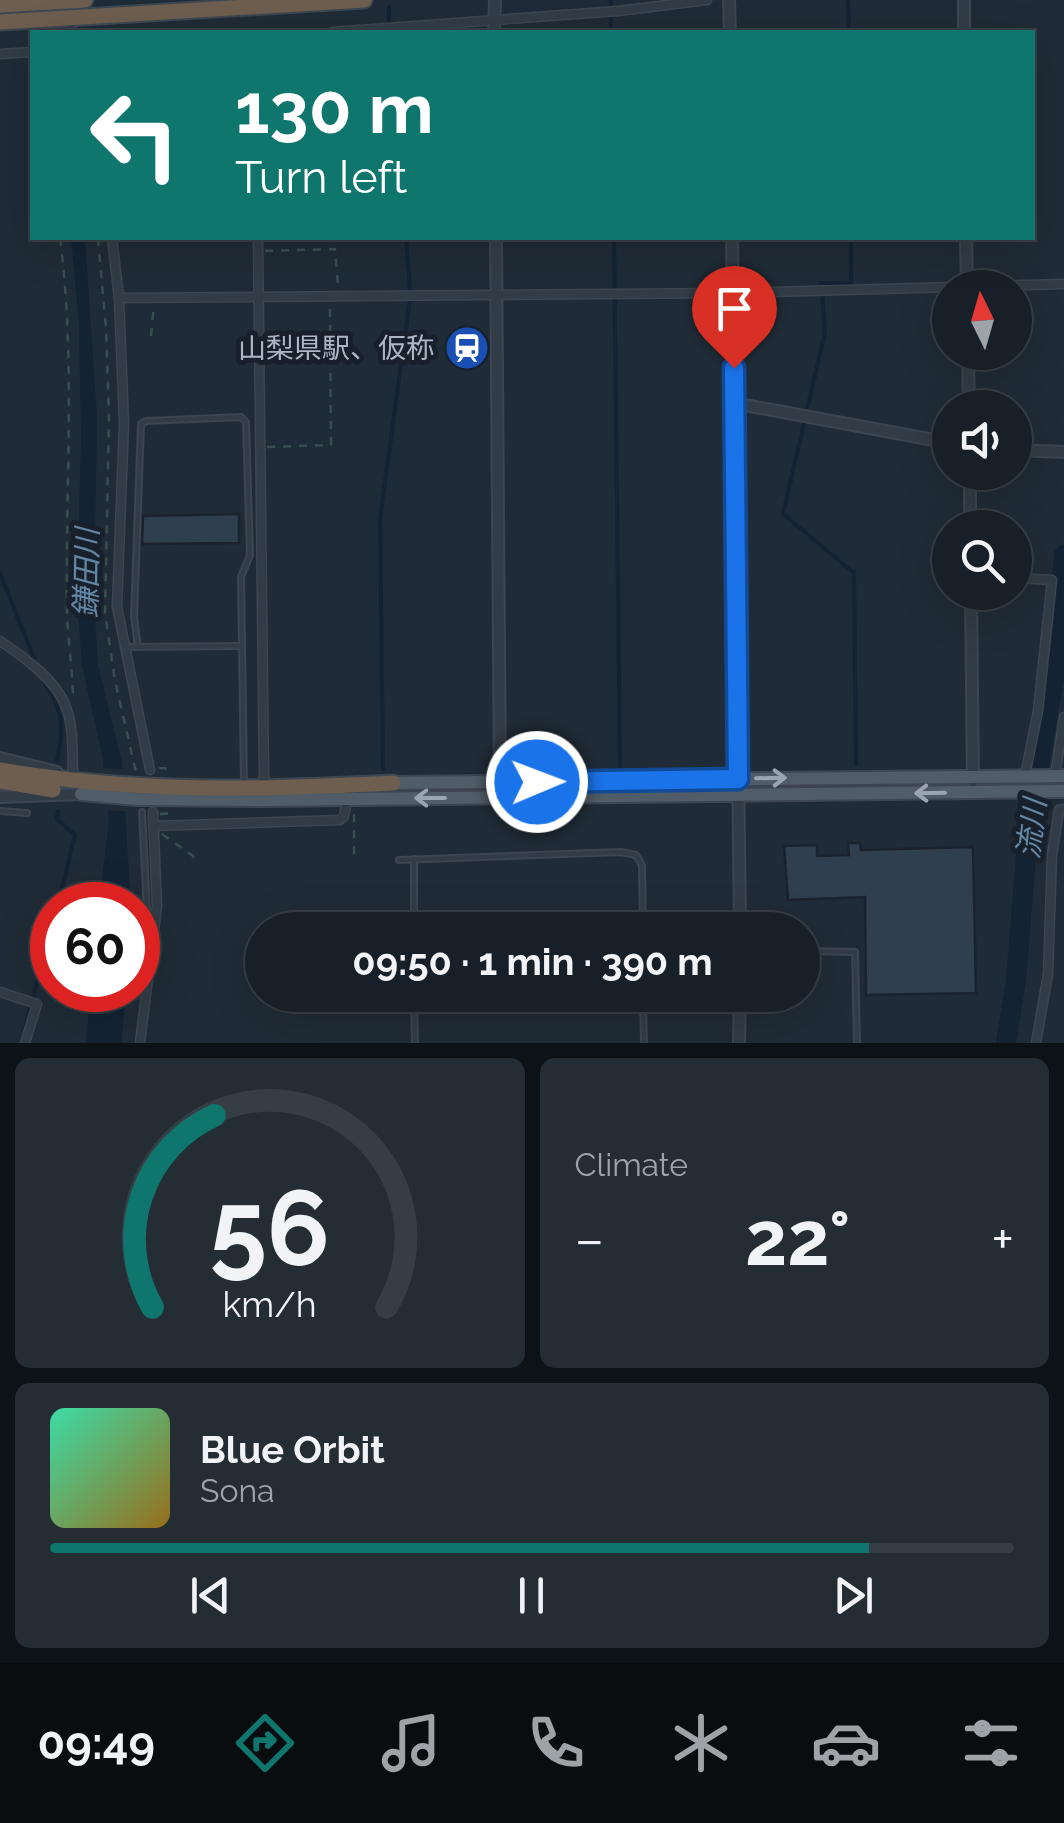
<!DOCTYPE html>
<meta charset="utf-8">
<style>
body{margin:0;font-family:Raleway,"Noto Sans JP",sans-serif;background:#242d34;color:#f1f3f6;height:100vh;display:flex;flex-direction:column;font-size:38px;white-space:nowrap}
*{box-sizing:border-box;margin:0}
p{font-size:32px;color:#9ea3a8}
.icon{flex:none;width:55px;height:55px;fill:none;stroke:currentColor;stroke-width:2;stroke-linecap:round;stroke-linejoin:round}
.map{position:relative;height:1043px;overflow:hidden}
.side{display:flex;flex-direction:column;gap:15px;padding:15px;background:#0d1216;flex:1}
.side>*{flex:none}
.hud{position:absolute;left:30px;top:30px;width:1005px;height:210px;border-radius:0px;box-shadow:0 10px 40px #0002,0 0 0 2px #363e45;background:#0f766e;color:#fff;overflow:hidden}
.needle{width:65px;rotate:355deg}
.tools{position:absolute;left:932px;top:270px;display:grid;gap:20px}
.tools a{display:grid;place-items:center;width:100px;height:100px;border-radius:50%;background:#172028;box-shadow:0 10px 40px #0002,0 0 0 2px #363e45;font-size:50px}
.speed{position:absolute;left:30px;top:882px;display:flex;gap:20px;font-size:50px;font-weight:700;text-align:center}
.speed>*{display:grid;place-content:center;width:130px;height:130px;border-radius:50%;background:#172028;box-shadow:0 10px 40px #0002,0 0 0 2px #363e45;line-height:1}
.speed .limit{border:15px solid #d22;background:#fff;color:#111}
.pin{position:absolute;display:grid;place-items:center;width:85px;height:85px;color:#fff;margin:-102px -42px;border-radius:50% 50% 50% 0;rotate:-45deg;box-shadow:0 0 10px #0007}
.pin .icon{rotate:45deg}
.me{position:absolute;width:110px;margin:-55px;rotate:89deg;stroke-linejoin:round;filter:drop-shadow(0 0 8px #0008)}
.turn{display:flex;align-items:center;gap:35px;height:210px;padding:0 40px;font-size:45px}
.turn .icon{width:130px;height:130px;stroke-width:2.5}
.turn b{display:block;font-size:70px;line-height:85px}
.big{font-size:75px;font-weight:700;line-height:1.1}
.side .widget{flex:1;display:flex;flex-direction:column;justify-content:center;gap:15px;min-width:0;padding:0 35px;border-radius:15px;background:#242d34}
.side .dial{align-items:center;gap:0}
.dial svg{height:260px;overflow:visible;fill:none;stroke:#363e45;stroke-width:7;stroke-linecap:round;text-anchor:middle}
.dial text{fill:#f1f3f6;stroke:none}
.song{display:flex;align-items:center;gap:30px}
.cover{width:120px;height:120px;border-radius:15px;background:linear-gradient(135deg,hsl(160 70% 55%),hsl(40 70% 35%))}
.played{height:10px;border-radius:5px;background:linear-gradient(90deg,#0f766e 85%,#363e45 85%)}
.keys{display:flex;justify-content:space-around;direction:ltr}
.heat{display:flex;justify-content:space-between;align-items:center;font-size:55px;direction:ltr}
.side .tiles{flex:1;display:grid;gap:15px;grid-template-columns:1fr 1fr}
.widget:last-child{grid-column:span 2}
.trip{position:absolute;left:245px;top:912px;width:575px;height:100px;border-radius:50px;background:#172028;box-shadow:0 10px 40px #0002,0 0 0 2px #363e45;font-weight:700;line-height:100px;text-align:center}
.dock{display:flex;height:160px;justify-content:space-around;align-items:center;background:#090d10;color:#9ea3a8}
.dock .icon{width:70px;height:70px}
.dock .active{color:#0f766e}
.dock b{font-size:45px;color:#f1f3f6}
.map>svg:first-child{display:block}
.water{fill:#132333}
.pier{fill:#1f2b36}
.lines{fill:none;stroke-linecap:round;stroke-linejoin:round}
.stream{stroke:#132333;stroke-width:4}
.river{stroke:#132333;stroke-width:20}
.building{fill:#303f4d;stroke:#1a232d;stroke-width:2.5}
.service-casing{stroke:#3c4550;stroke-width:8}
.minor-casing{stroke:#3c4550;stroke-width:11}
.tertiary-casing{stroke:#3c4550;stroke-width:14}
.primary-casing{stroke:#3c4550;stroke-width:16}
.motorway-casing{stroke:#3d4751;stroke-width:19}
.path{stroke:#394f4f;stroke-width:2.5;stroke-dasharray:8 8;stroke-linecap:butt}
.service{stroke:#323c46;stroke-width:4}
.minor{stroke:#323c46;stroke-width:8}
.tertiary{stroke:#323c46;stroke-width:10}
.primary{stroke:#505c67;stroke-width:12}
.motorway{stroke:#6d5e4f;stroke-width:15}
.oneway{stroke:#9aa5b1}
.route-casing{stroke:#114b97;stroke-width:25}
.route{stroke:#1a73e8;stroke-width:18}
.labels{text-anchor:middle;stroke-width:10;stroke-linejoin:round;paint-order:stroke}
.poi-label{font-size:28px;fill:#acb7c4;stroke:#18212b;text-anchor:end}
.water-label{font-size:30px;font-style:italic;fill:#6386a4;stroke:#18212b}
</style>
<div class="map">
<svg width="1064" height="1043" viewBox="0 0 1064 1043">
<rect width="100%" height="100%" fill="#1f2b36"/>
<g class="water">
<path d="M71 238H85L97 417 94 602 98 665 122 763 131 905H99L109 821 103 760 82 665 77 600 81 436 79 323Z"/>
<path d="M91 990H127L121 1043H86Z"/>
</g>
<path class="pier" d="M99 768 127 769 131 812 103 810Z"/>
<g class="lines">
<g class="stream">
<path d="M611 0V32"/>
<path d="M848 0 849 32"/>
<path d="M389 7V23"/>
<path d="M406 238 410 290"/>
<path d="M614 238 620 766"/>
<path d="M821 283H851V238"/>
<path d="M822 293 825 332 783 514 854 573 856 764"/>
<path d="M0 573 37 666"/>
<path d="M43 680C63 714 65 721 57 761"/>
<path d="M383 769 380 519 410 299"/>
<path d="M58 905 75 835 57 819 58 811"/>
<path d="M21 1043 52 925"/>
</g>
<path class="river" d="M1006 1043 1016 980 1028 831 1055 672 1064 555"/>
</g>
<g class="building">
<path d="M239 514V543L142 544 143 516Z"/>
<path d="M848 843H860L861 850 973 847 976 993 866 995 865 897 788 900 784 846 817 845V856L849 855Z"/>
</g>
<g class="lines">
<defs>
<g id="service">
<path d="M127 647 242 646"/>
<path d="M138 647 134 617 141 424 146 421 241 417 246 422 250 555 241 577 244 782"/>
<path d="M0 811 27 813"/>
<path d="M142 812 147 912 151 927"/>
<path d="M414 859V930"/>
<path d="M399 860 621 852 636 855 642 865 643 930"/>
<path d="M704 930 740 929"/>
<path d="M802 951 855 952 857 1043"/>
<path d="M414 995 415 1043"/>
<path d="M643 995 644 1043"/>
</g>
<g id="minor">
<path d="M71 28 73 32"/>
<path d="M332 32 618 11 707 0"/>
<path d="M0 54 32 52"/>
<path d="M112 238 119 298 124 423 117 607 150 770"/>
<path d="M258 238 264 782"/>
<path d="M119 298 733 293 1064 284"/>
<path d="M1015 578 1052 580 1038 711 1025 776"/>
<path d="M0 641C24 657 58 681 67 710 74 730 72 754 73 775"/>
<path d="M1055 776 1064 717"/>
<path d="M154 826 340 820 344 816 347 799"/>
<path d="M0 992 37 1004 25 1043"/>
<path d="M140 1043 157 906 153 812"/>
<path d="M1036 1043 1048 974 1052 855 1059 810 1064 809"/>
</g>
<g id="tertiary">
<path d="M729 0 730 32"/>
<path d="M964 0V32"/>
<path d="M494 32 495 0"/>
<path d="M496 238 500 783"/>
<path d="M732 238 740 930"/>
<path d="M966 238 967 288"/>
<path d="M968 352 969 408"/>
<path d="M734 403 950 443"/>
<path d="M1015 450 1064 452"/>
<path d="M970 472V528"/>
<path d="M971 592 973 781"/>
<path d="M0 758 57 772"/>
<path d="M0 797 81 794"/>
<path d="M739 1043 740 995"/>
</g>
<g id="primary">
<path d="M387 783 1064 776"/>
<path d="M81 794 136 799 265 800 1064 791"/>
</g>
<g id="motorway">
<path d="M0 5 85 0"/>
<path d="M0 22 364 0"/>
<path d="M0 770C131 793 261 790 393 783"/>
<path d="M0 781 53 790"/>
</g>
</defs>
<use href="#service" class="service-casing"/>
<use href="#minor" class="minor-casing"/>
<use href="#tertiary" class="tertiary-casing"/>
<use href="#primary" class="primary-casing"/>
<use href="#motorway" class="motorway-casing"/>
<g class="path">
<path d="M60 238C76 362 65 486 67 611 68 639 72 666 73 695L71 699"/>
<path d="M98 238 106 329 109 417 105 613 115 681 136 772"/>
<path d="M265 251 335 249 338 286"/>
<path d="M151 336 154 304"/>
<path d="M267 447 331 445 330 307"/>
<path d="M159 768 174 769"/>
<path d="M160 814 176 813"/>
<path d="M354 814V861"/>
<path d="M162 834 193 856 195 866"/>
</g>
<use href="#service" class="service"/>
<use href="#minor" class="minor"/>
<use href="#tertiary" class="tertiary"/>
<use href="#primary" class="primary"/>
<use href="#motorway" class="motorway"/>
</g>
<defs><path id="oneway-shaft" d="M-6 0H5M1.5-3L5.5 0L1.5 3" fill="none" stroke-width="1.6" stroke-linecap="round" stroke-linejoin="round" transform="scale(2.5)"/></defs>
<g class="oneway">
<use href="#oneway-shaft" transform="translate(771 778) rotate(-1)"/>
<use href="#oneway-shaft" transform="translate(930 793) rotate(179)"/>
<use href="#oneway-shaft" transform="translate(430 798) rotate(180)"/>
</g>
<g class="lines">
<defs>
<path id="route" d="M537 782 738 779 734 368"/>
</defs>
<use href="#route" class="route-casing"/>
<use href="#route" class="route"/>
</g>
<defs>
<symbol id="station-disc" viewBox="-11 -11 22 22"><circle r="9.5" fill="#1a4fb4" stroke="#18212b"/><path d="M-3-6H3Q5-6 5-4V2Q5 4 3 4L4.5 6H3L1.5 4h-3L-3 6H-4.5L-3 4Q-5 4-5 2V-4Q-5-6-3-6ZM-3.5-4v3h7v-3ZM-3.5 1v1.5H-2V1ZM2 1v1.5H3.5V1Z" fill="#fff"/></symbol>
</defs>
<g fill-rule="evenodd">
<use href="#station-disc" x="442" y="323" width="50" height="50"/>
</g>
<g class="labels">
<g class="poi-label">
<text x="434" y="358">山梨県駅、仮称</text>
</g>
<g class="water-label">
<text transform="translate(87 573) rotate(-89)" y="10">鎌田川</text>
<text transform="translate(1032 829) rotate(-83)" y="10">流川</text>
</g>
</g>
</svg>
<div class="tools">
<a><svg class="needle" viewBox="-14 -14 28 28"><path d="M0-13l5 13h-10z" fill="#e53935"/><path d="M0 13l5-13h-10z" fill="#9ea3a8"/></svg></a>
<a><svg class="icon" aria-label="sound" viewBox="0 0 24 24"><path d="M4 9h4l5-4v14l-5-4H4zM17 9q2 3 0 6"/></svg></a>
<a><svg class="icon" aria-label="search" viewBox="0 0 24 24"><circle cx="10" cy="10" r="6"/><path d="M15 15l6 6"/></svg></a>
</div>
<div class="speed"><div class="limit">60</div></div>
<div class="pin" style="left:734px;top:368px;background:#d93025"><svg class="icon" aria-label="arrive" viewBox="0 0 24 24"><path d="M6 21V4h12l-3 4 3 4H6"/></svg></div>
<svg class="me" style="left:537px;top:782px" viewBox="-20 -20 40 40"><circle r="17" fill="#1a73e8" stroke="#fff" stroke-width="3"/><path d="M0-11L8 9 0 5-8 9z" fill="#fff"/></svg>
<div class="trip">09:50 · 1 min · 390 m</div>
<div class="hud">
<div class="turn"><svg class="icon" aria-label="left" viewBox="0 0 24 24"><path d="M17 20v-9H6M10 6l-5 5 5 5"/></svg><div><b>130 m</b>Turn left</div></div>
</div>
</div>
<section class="side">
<div class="tiles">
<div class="widget dial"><svg viewBox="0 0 100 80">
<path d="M14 69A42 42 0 1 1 86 69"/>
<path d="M14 69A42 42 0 0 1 33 10" stroke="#0f766e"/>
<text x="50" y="56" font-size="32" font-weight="700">56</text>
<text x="50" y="72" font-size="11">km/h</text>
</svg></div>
<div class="widget"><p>Climate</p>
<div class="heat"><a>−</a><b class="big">22°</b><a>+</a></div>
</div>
<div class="widget">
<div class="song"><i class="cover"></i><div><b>Blue Orbit</b><p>Sona</p></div></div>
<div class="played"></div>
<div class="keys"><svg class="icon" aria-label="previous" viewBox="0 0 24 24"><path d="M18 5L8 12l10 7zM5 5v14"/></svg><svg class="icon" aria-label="pause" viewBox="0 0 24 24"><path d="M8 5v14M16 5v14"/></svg><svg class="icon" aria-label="next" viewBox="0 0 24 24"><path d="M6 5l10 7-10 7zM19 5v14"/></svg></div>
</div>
</div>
</section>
<nav class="dock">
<b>09:49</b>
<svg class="icon active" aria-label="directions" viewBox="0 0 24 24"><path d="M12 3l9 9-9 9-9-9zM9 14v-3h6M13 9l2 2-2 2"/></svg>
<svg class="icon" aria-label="music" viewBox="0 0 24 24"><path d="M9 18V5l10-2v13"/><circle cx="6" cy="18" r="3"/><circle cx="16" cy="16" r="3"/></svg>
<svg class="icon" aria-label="phone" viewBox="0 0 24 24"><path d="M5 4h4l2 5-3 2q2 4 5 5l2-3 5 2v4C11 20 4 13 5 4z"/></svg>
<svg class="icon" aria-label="climate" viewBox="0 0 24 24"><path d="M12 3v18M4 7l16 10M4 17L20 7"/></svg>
<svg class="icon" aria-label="car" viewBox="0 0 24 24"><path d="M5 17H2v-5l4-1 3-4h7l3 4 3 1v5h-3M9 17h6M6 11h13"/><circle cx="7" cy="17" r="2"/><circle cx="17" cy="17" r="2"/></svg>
<svg class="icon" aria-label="filters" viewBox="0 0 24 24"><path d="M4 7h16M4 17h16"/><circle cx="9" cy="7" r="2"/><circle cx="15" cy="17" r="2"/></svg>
</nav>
